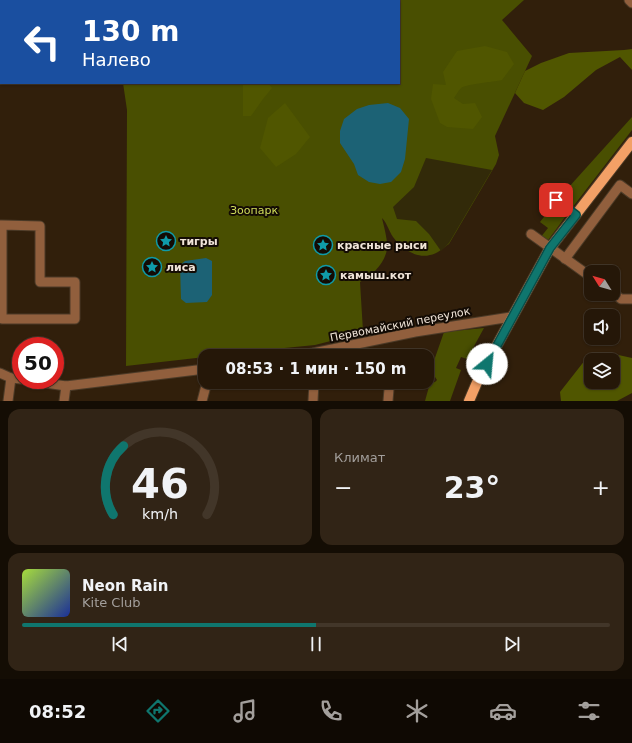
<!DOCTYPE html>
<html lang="ru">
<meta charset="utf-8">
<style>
body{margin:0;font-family:"DejaVu Sans",sans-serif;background:#312416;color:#f1f3f6;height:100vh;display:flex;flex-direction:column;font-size:15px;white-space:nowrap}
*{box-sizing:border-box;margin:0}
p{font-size:13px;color:#a39f9c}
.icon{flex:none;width:22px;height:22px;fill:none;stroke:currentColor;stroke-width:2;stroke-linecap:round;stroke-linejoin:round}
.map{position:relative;height:401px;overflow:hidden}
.sheet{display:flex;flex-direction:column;gap:8px;padding:8px;background:#140d04;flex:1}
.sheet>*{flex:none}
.banner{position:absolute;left:0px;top:0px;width:400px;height:84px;box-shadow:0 1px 3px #0004,0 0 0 1px #423629;background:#1a4fa0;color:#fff;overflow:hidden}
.needle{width:26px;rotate:307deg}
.tools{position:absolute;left:584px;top:265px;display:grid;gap:8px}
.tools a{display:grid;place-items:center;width:36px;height:36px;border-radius:8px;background:#251708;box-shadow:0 1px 3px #0004,0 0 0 1px #423629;font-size:20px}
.speed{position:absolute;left:12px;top:337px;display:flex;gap:8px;font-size:20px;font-weight:700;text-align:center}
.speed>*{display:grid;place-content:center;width:52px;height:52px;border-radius:50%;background:#251708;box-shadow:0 1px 3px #0004,0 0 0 1px #423629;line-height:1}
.speed .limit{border:6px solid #d22;background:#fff;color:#111}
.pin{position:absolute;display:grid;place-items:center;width:34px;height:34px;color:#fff;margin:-17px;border-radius:8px;box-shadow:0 2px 6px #0006}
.me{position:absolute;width:44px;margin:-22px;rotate:28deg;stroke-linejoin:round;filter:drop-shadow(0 0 3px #0008)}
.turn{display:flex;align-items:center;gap:14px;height:84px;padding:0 16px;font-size:18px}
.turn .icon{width:52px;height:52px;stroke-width:2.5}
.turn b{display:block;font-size:28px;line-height:34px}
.big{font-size:30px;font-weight:700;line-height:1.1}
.sheet .widget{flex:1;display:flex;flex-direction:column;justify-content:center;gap:6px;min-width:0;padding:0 14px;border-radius:12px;background:#312416}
.sheet .dial{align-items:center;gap:0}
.dial svg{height:104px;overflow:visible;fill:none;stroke:#423629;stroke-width:7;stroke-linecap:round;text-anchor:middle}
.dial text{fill:#f1f3f6;stroke:none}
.song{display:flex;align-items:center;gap:12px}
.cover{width:48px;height:48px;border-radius:6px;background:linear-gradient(135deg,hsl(80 70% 55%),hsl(230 70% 35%))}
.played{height:4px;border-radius:2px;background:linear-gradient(90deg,#0f766e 50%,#423629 50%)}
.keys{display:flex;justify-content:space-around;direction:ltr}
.heat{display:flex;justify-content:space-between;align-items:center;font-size:22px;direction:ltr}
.sheet .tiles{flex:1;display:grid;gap:8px;grid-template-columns:1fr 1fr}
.widget:last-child{grid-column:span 2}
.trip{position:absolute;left:198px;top:349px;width:236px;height:40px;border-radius:12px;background:#251708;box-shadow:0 1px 3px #0004,0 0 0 1px #423629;font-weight:700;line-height:40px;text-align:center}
.tabs{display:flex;height:64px;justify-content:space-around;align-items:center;background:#0f0903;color:#a39f9c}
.tabs .icon{width:28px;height:28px}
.tabs .active{color:#0f766e}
.tabs b{font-size:18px;color:#f1f3f6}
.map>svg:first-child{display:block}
.green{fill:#494f01}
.forest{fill:#505600;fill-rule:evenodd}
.sand{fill:#322a09}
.water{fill:#1c6275}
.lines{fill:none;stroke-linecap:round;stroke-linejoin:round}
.minor-casing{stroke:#4c3b28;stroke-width:11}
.major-casing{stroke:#4c3b28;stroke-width:12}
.minor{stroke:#915f3d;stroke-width:9}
.major{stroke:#f3a066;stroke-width:10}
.route-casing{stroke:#0a4d48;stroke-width:10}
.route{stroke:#0f766e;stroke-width:7}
.labels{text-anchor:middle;stroke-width:4;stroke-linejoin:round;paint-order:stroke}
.park-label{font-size:11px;fill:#cfdb5a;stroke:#130b04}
.poi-label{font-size:11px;font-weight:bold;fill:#f0e4d8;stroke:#130b04;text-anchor:start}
.street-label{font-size:11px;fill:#f0e4d8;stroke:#130b04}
</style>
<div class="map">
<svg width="632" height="401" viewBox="0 0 632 401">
<rect width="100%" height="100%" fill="#311f0b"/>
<g class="green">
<path d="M0 0H524L502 20 532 56 495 136 499 155 496 164 449 244C443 248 437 254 430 255 416 259 401 248 393 237 389 231 387 223 382 218 384 227 388 240 387 249 385 263 372 276 360 282L363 331 362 333 315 345 205 356V357L126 366 127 110 123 83H399V1H1L0 51Z"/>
<path d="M632 117V130L572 208 559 198Z"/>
<path d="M555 203 568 213 546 243 540 238 548 228 540 222Z"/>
<path d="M484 328 467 359 461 357 456 368 461 370 450 401H425L430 383 435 382 437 380 435 377 430 378 429 375 444 332Z"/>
</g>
<g class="forest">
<path d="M485 46 507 52 514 64 502 80C493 82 467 84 461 88 459 90 456 95 454 98L463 104 475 103 482 117 473 129 447 127 440 123 431 99 433 84 446 85 443 72 457 51Z"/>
<path d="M632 49V70L620 57 596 70 564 97 543 110 524 103 515 93 525 71 541 63 569 53 624 50Z"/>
<path d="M242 83H268L272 88 263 99 251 116H243V84Z"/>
<path d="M285 103 310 137 296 154 276 167 260 148 268 118Z"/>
<path d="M614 354 632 358V393L617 401H561L560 392 589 355ZM591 360H613V382H591Z"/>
</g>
<path class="sand" d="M426 158 492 170 449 243 441 251 429 234 416 221 397 219 393 207 414 187Z"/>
<g class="water">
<path d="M388 103 400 108 409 119 405 159 401 172 391 182 380 184 369 182 358 175 354 164 340 143V131L344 119 357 109 369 105Z"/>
<path d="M206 258 212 261V295L207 302 186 303 181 299 180 265 185 261Z"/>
</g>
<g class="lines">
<defs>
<g id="minor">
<path d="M629 0 632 3"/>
<path d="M556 200 576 215"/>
<path d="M0 225H2L40 226V282H75V319H2V225"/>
<path d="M531 234 591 277"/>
<path d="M565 259 620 185 632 194"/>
<path d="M613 293 621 299H632"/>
<path d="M293 356 313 353 415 332 511 317"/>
<path d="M0 373 11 378 21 379"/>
<path d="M25 380 66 386 205 369"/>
<path d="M385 382 389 389 388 401"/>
<path d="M8 401 11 378"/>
<path d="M64 401 66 386"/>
<path d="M202 401 207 382"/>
<path d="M313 401 314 382"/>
</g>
<path id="major" d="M469 401 478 380 550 248 632 142"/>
</defs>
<use href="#minor" class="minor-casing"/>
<use href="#major" class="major-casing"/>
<use href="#minor" class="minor"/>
<use href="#major" class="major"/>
</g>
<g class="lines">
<defs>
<path id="route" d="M487 364 550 248 576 215 556 200"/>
</defs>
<use href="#route" class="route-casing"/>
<use href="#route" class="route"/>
</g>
<defs>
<symbol id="sight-ring" viewBox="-11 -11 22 22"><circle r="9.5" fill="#130b04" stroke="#0f9aa8" stroke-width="1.5"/><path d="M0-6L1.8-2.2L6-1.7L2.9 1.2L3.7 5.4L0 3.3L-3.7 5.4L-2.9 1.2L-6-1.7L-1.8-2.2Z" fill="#0f9aa8"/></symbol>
</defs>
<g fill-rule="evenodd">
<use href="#sight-ring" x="155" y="230" width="22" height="22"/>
<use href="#sight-ring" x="312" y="234" width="22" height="22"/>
<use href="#sight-ring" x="141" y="256" width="22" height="22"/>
<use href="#sight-ring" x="315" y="264" width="22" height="22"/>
</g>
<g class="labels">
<g class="park-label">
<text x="254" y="214">Зоопарк</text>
</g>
<g class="poi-label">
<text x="180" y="245">тигры</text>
<text x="337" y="249">красные рыси</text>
<text x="166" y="271">лиса</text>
<text x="340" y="279">камыш.кот</text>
</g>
<g class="street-label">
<text transform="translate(400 324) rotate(-11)" y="4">Первомайский переулок</text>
</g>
</g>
</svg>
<div class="tools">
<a><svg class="needle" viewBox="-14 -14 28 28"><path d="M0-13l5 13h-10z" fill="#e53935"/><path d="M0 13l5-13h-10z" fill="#a39f9c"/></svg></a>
<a><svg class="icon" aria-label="sound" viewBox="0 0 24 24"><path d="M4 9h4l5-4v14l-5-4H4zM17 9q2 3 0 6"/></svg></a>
<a><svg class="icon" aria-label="layers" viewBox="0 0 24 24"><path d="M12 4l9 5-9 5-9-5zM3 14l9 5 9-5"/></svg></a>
</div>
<div class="speed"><div class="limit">50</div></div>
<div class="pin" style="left:556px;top:200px;background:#d93025"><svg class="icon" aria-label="arrive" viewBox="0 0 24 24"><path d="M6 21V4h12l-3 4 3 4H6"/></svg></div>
<svg class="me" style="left:487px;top:364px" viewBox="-20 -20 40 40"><circle r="19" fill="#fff"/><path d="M0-13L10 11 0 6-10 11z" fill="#0f766e"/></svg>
<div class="trip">08:53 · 1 мин · 150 m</div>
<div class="banner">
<div class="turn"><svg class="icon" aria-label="left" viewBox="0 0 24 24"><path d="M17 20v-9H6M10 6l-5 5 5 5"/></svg><div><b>130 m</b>Налево</div></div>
</div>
</div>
<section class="sheet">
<div class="tiles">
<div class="widget dial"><svg viewBox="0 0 100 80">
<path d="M14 69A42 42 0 1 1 86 69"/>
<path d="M14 69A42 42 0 0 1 22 16" stroke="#0f766e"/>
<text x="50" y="56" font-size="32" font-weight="700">46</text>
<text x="50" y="72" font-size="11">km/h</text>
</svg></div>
<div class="widget"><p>Климат</p>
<div class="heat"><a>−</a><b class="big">23°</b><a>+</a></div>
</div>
<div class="widget">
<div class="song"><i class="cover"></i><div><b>Neon Rain</b><p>Kite Club</p></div></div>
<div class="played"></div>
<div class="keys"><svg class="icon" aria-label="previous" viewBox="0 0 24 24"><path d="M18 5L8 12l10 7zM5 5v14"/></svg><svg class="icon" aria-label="pause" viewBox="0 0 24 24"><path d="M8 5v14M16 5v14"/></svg><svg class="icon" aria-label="next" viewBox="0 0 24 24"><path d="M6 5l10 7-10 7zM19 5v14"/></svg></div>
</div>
</div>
</section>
<nav class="tabs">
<b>08:52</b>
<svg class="icon active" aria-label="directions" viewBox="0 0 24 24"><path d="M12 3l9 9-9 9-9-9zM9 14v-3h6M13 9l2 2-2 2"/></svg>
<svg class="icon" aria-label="music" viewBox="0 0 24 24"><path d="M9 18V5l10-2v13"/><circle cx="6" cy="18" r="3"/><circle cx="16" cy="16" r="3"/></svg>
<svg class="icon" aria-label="phone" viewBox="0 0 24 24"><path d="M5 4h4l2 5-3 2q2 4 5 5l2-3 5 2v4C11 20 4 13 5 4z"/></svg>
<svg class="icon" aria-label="climate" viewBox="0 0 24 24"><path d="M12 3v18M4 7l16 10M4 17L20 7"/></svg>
<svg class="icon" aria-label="car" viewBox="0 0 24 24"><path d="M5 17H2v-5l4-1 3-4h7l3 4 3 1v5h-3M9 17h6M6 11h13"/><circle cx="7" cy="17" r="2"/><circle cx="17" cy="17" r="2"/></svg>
<svg class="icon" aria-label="filters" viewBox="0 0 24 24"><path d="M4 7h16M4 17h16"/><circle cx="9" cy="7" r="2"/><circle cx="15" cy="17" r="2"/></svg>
</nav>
